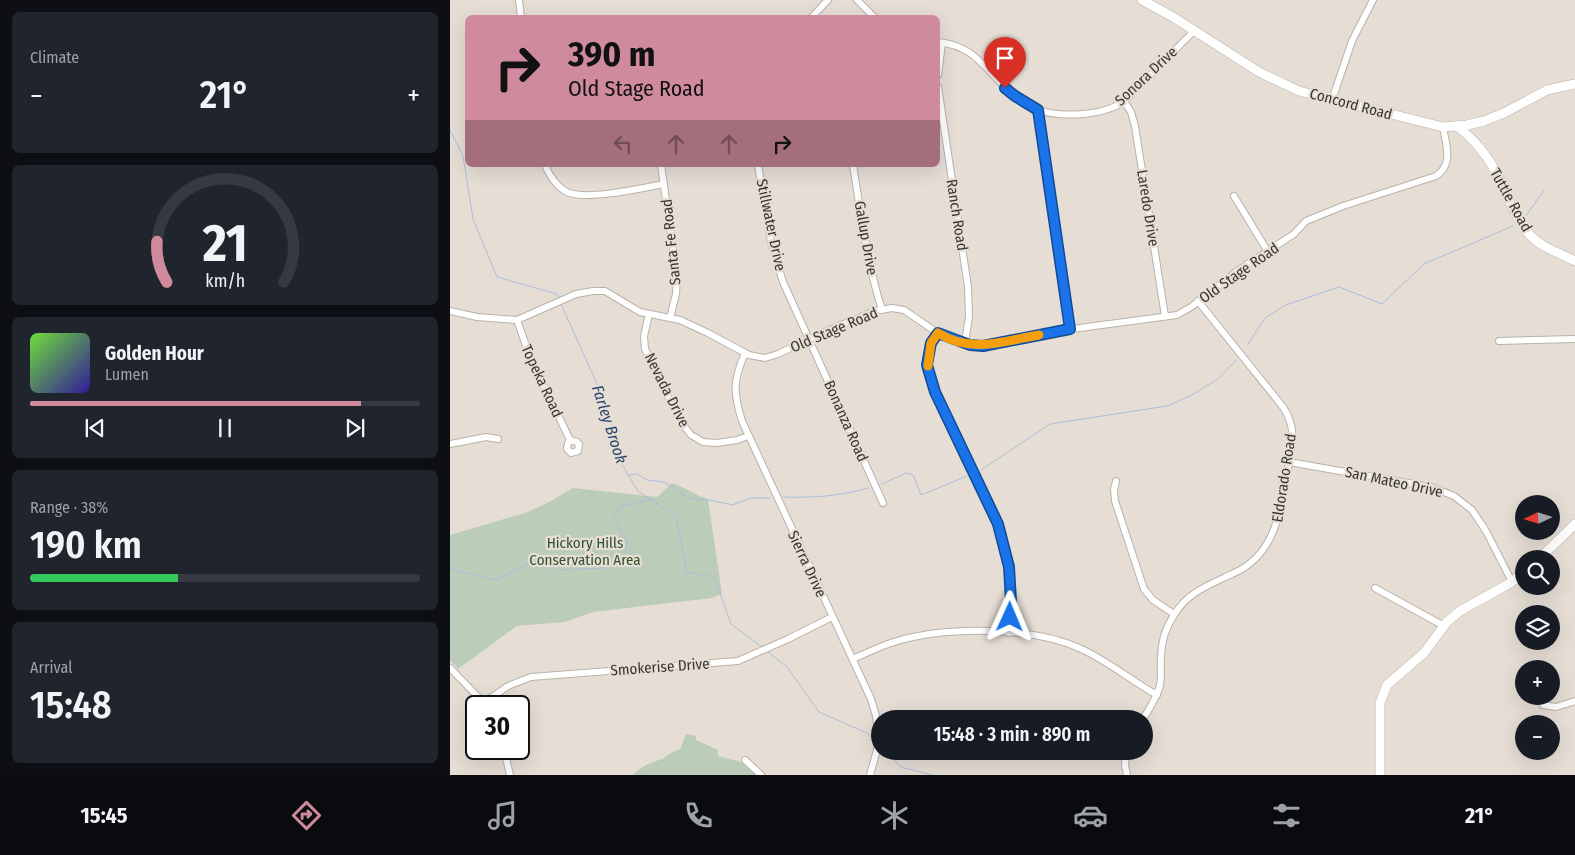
<!DOCTYPE html>
<meta charset="utf-8">
<style>
body{margin:0;font-family:"Fira Sans Condensed",sans-serif;background:#20242c;color:#f1f3f6;height:100vh;display:flex;flex-direction:column;font-size:19px;white-space:nowrap}
*{box-sizing:border-box;margin:0}
p{font-size:16px;color:#9ea1a6}
.icon{flex:none;width:28px;height:28px;fill:none;stroke:currentColor;stroke-width:2;stroke-linecap:round;stroke-linejoin:round}
.map{position:relative;flex:1;overflow:hidden}
.details{display:flex;flex-direction:column;gap:12px;padding:12px;background:#0d0f14;width:450px}
.details>*{flex:none}
.hud{position:absolute;left:15px;top:15px;width:475px;height:152px;border-radius:8px;box-shadow:0 5px 20px #0002;background:#cf8a9d;color:#111;overflow:hidden}
.needle{width:32px;rotate:266deg}
.buttons{position:absolute;left:1065px;top:495px;display:grid;gap:10px}
.buttons a{display:grid;place-items:center;width:45px;height:45px;border-radius:50%;background:#171b24;box-shadow:0 5px 20px #0002;font-size:25px}
.speed{position:absolute;left:15px;top:695px;display:flex;gap:10px;font-size:25px;font-weight:700;text-align:center}
.speed>*{display:grid;place-content:center;width:65px;height:65px;border-radius:50%;background:#171b24;box-shadow:0 5px 20px #0002;line-height:1}
.speed .limit{border:2px solid #111;border-radius:8px;background:#fff;color:#111}
.pin{position:absolute;display:grid;place-items:center;width:42px;height:42px;color:#fff;margin:-51px -21px;border-radius:50% 50% 50% 0;rotate:-45deg;box-shadow:0 0 5px #0007}
.pin .icon{rotate:45deg}
.me{position:absolute;width:55px;margin:-28px;rotate:1deg;stroke-linejoin:round;filter:drop-shadow(0 0 4px #0008)}
.turn{display:flex;align-items:center;gap:18px;height:105px;padding:0 20px;font-size:22px}
.turn .icon{width:65px;height:65px;stroke-width:2.5}
.turn b{display:block;font-size:35px;line-height:42px}
.lanes{display:flex;align-items:center;height:48px;padding:0 20px;background:#0003;justify-content:center;gap:25px;direction:ltr}
.lanes .off{opacity:.35}
.big{font-size:38px;font-weight:600;line-height:1.1}
.details .card{flex:1;display:flex;flex-direction:column;justify-content:center;gap:8px;min-width:0;padding:0 18px;border-radius:8px;background:#20242c}
.details .dial{align-items:center;gap:0}
.dial svg{height:130px;overflow:visible;fill:none;stroke:#363941;stroke-width:7;stroke-linecap:round;text-anchor:middle}
.dial text{fill:#f1f3f6;stroke:none}
.song{display:flex;align-items:center;gap:15px}
.cover{width:60px;height:60px;border-radius:8px;background:linear-gradient(135deg,hsl(100 70% 55%),hsl(250 70% 35%))}
.played{height:5px;border-radius:2px;background:linear-gradient(90deg,#cf8a9d 85%,#363941 85%)}
.keys{display:flex;justify-content:space-around;direction:ltr}
.heat{display:flex;justify-content:space-between;align-items:center;font-size:28px;direction:ltr}
.charge{height:8px;border-radius:4px;background:linear-gradient(90deg,#34c759 38%,#363941 0)}
.trip{position:absolute;left:421px;top:710px;width:282px;height:50px;border-radius:25px;background:#171b24;box-shadow:0 5px 20px #0002;font-weight:600;line-height:50px;text-align:center}
.dock{display:flex;height:80px;justify-content:space-around;align-items:center;background:#090b0e;color:#9ea1a6}
.dock .icon{width:35px;height:35px}
.dock .current{color:#cf8a9d}
.dock b{font-size:22px;color:#f1f3f6}
main{display:flex;flex:1;min-height:0}
.map>svg:first-child{display:block}
.green{fill:#bbcdb9}
.lines{fill:none;stroke-linecap:round;stroke-linejoin:round}
.stream{stroke:#aabedb;stroke-width:1}
.minor-casing{stroke:#b9b2a9;stroke-width:8}
.secondary-casing{stroke:#b9b2a9;stroke-width:10}
.minor{stroke:#fff;stroke-width:6}
.secondary{stroke:#fff;stroke-width:9}
.route-casing{stroke:#114b97;stroke-width:12}
.route{stroke:#1a73e8;stroke-width:9}
.slow{stroke:#f59e0b;stroke-width:9}
.labels{text-anchor:middle;stroke-width:4.5;stroke-linejoin:round;paint-order:stroke}
.street-label{font-size:15px;fill:#383531;stroke:#e6ded5}
.park-label{font-size:15px;fill:#30532a;stroke:#e6ded5}
.water-label{font-size:16px;font-style:italic;fill:#2a456d;stroke:#e6ded5}
</style>
<main>
<section class="details">
<div class="card"><p>Climate</p>
<div class="heat"><a>−</a><b class="big">21°</b><a>+</a></div>
</div>
<div class="card dial"><svg viewBox="0 0 100 80">
<path d="M14 69A42 42 0 1 1 86 69"/>
<path d="M14 69A42 42 0 0 1 8 44" stroke="#cf8a9d"/>
<text x="50" y="56" font-size="32" font-weight="700">21</text>
<text x="50" y="72" font-size="11">km/h</text>
</svg></div>
<div class="card">
<div class="song"><i class="cover"></i><div><b>Golden Hour</b><p>Lumen</p></div></div>
<div class="played"></div>
<div class="keys"><svg class="icon" aria-label="previous" viewBox="0 0 24 24"><path d="M18 5L8 12l10 7zM5 5v14"/></svg><svg class="icon" aria-label="pause" viewBox="0 0 24 24"><path d="M8 5v14M16 5v14"/></svg><svg class="icon" aria-label="next" viewBox="0 0 24 24"><path d="M6 5l10 7-10 7zM19 5v14"/></svg></div>
</div>
<div class="card"><p>Range · 38%</p><b class="big">190 km</b><div class="charge"></div></div>
<div class="card"><p>Arrival</p><b class="big">15:48</b></div>
</section>
<div class="map">
<svg width="1125" height="775" viewBox="0 0 1125 775">
<rect width="100%" height="100%" fill="#e6ded5"/>
<g class="green">
<path d="M222 483C235 487 244 495 258 499L272 594 262 598 143 612 115 622 67 626 8 669 0 660V535L78 512 97 503 123 488 207 497Z"/>
<path d="M236 734 246 736V740L268 750V756L291 762 306 775H183C193 765 200 763 212 759 219 756 219 752 230 749Z"/>
</g>
<g class="lines">
<g class="stream">
<path d="M0 130 13 156 23 219 47 277 107 294 109 298"/>
<path d="M1073 220 1094 190"/>
<path d="M111 304 158 408 171 463 188 491 226 517 237 572 264 577 281 624 312 647"/>
<path d="M798 344 815 318 836 305 889 287 932 304 974 264 1063 226"/>
<path d="M531 470 600 424 717 406 740 396 768 379 786 360"/>
<path d="M179 475 187 474 197 480 214 482 241 499 260 500 282 505 301 498H320"/>
<path d="M432 484 456 473 463 475 471 495 517 476"/>
<path d="M334 497C363 498 390 496 418 488"/>
<path d="M0 569 46 580 90 557 109 570 154 568 173 562 177 541 163 517 170 506 201 500"/>
<path d="M317 651 338 668 369 712 417 733 424 740"/>
<path d="M435 751 451 767 482 775"/>
</g>
<defs>
<g id="minor">
<path d="M69 0 71 18"/>
<path d="M407 0 425 18"/>
<path d="M361 18 378 0"/>
<path d="M488 42C523 46 531 64 555 87 564 96 574 104 586 109 608 118 651 116 671 103 680 97 688 87 696 79 712 63 728 47 744 31"/>
<path d="M488 75 492 43"/>
<path d="M488 87 518 287 519 316 515 343"/>
<path d="M882 100 902 41 923 0"/>
<path d="M674 101 681 112 685 126 715 316"/>
<path d="M587 110 620 329"/>
<path d="M95 165C99 175 107 187 117 192 135 201 193 188 214 184"/>
<path d="M211 165 227 277 226 294 220 318"/>
<path d="M308 165 321 242 333 282 433 503"/>
<path d="M403 165C411 214 417 263 432 310"/>
<path d="M784 196 818 252"/>
<path d="M0 311 27 317 67 320 126 294 143 291H155L190 312 230 320 258 333 299 355 315 358 328 354 370 334 425 311 442 308 454 310 492 336 520 345 533 346 622 329 727 315 741 307 787 271 844 234 856 221 893 206 986 176C1004 164 996 145 993 127"/>
<path d="M199 314 194 336 195 349 218 397 234 426 241 435 253 442 267 443 287 440 298 436"/>
<path d="M67 320 80 357 120 440 118 443 117 449 121 453 128 451 129 444 127 442 120 440"/>
<path d="M488 333 481 343 477 365 485 391 548 524 559 567 561 601 559 633"/>
<path d="M1049 341 1125 339"/>
<path d="M295 353C283 381 283 392 292 421L421 699 426 716 428 735 427 750 420 775"/>
<path d="M0 444 36 437 48 439"/>
<path d="M839 462 981 487 1004 496 1022 510 1036 531 1062 582"/>
<path d="M666 481 664 490 665 501 694 589 703 600 724 614"/>
<path d="M925 588 994 626"/>
<path d="M403 659C423 650 442 641 463 637 509 627 586 628 629 648 657 660 680 680 707 695"/>
<path d="M0 668 37 706"/>
<path d="M35 702 58 686 81 677 288 661 338 639 382 617"/>
<path d="M1093 705 1106 707 1125 701"/>
<path d="M693 719C700 708 707 697 710 685 712 676 710 667 711 658 711 643 716 627 724 615 738 592 759 585 782 574 825 556 830 513 837 472 842 447 848 430 833 407L748 301"/>
<path d="M54 749 60 775"/>
<path d="M676 751 675 765 677 775"/>
<path d="M295 760 311 775"/>
</g>
<g id="secondary">
<path d="M692 0 723 17 809 72 849 91 993 127 1017 125 1034 121 1054 113 1097 90 1125 84"/>
<path d="M1006 126C1023 137 1039 158 1048 176 1058 195 1064 218 1079 234 1090 247 1110 253 1125 261"/>
<path d="M1089 559 1125 524"/>
<path d="M930 775V703L937 685 974 653 997 622 1010 611 1062 582 1074 572"/>
</g>
</defs>
<use href="#minor" class="minor-casing"/>
<use href="#secondary" class="secondary-casing"/>
<use href="#minor" class="minor"/>
<use href="#secondary" class="secondary"/>
</g>
<g class="lines">
<defs>
<path id="route" d="M555 88 565 96 588 110 620 329 533 346 520 345 488 333 481 343 477 365 485 392 548 524 559 567 561 601 560 617"/>
</defs>
<use href="#route" class="route-casing"/>
<use href="#route" class="route"/>
<path class="slow" d="M478 366 481 343 488 333C522 354 553 341 589 335"/>
</g>
<g class="labels">
<g class="street-label">
<text transform="translate(696 76) rotate(-43)" y="5">Sonora Drive</text>
<text transform="translate(901 104) rotate(15)" y="5">Concord Road</text>
<text transform="translate(1061 200) rotate(61)" y="5">Tuttle Road</text>
<text transform="translate(698 208) rotate(81)" y="5">Laredo Drive</text>
<text transform="translate(507 215) rotate(81)" y="5">Ranch Road</text>
<text transform="translate(321 225) rotate(78)" y="5">Stillwater Drive</text>
<text transform="translate(416 238) rotate(80)" y="5">Gallup Drive</text>
<text transform="translate(221 242) rotate(-96)" y="5">Santa Fe Road</text>
<text transform="translate(789 273) rotate(-35)" y="5">Old Stage Road</text>
<text transform="translate(384 330) rotate(-23)" y="5">Old Stage Road</text>
<text transform="translate(92 381) rotate(65)" y="5">Topeka Road</text>
<text transform="translate(217 390) rotate(63)" y="5">Nevada Drive</text>
<text transform="translate(396 421) rotate(66)" y="5">Bonanza Road</text>
<text transform="translate(834 478) rotate(-81)" y="5">Eldorado Road</text>
<text transform="translate(944 482) rotate(12)" y="5">San Mateo Drive</text>
<text transform="translate(357 564) rotate(65)" y="5">Sierra Drive</text>
<text transform="translate(210 667) rotate(-4)" y="5">Smokerise Drive</text>
</g>
<g class="park-label">
<text x="135" y="548">Hickory Hills<tspan x="135" dy="17">Conservation Area</tspan></text>
</g>
<g class="water-label">
<text transform="translate(160 424) rotate(72)" y="6">Farley Brook</text>
</g>
</g>
</svg>
<div class="buttons">
<a><svg class="needle" viewBox="-14 -14 28 28"><path d="M0-13l5 13h-10z" fill="#e53935"/><path d="M0 13l5-13h-10z" fill="#9ea1a6"/></svg></a>
<a><svg class="icon" aria-label="search" viewBox="0 0 24 24"><circle cx="10" cy="10" r="6"/><path d="M15 15l6 6"/></svg></a>
<a><svg class="icon" aria-label="layers" viewBox="0 0 24 24"><path d="M12 4l9 5-9 5-9-5zM3 14l9 5 9-5"/></svg></a>
<a>+</a>
<a>−</a>
</div>
<div class="speed"><div class="limit">30</div></div>
<div class="pin" style="left:555px;top:88px;background:#d93025"><svg class="icon" aria-label="arrive" viewBox="0 0 24 24"><path d="M6 21V4h12l-3 4 3 4H6"/></svg></div>
<svg class="me" style="left:560px;top:617px" viewBox="-20 -20 40 40"><path d="M0-17L14 15 0 8-14 15z" fill="#1a73e8" stroke="#fff" stroke-width="4"/></svg>
<div class="trip">15:48 · 3 min · 890 m</div>
<div class="hud">
<div class="turn"><svg class="icon" aria-label="right" viewBox="0 0 24 24"><path d="M7 20v-9h11M14 6l5 5-5 5"/></svg><div><b>390 m</b>Old Stage Road</div></div>
<div class="lanes"><svg class="icon off" aria-label="left" viewBox="0 0 24 24"><path d="M17 20v-9H6M10 6l-5 5 5 5"/></svg><svg class="icon off" aria-label="ahead" viewBox="0 0 24 24"><path d="M12 20V5M6 11l6-6 6 6"/></svg><svg class="icon off" aria-label="ahead" viewBox="0 0 24 24"><path d="M12 20V5M6 11l6-6 6 6"/></svg><svg class="icon" aria-label="right" viewBox="0 0 24 24"><path d="M7 20v-9h11M14 6l5 5-5 5"/></svg></div>
</div>
</div>
</main>
<nav class="dock">
<b>15:45</b>
<svg class="icon current" aria-label="directions" viewBox="0 0 24 24"><path d="M12 3l9 9-9 9-9-9zM9 14v-3h6M13 9l2 2-2 2"/></svg>
<svg class="icon" aria-label="music" viewBox="0 0 24 24"><path d="M9 18V5l10-2v13"/><circle cx="6" cy="18" r="3"/><circle cx="16" cy="16" r="3"/></svg>
<svg class="icon" aria-label="phone" viewBox="0 0 24 24"><path d="M5 4h4l2 5-3 2q2 4 5 5l2-3 5 2v4C11 20 4 13 5 4z"/></svg>
<svg class="icon" aria-label="climate" viewBox="0 0 24 24"><path d="M12 3v18M4 7l16 10M4 17L20 7"/></svg>
<svg class="icon" aria-label="car" viewBox="0 0 24 24"><path d="M5 17H2v-5l4-1 3-4h7l3 4 3 1v5h-3M9 17h6M6 11h13"/><circle cx="7" cy="17" r="2"/><circle cx="17" cy="17" r="2"/></svg>
<svg class="icon" aria-label="filters" viewBox="0 0 24 24"><path d="M4 7h16M4 17h16"/><circle cx="9" cy="7" r="2"/><circle cx="15" cy="17" r="2"/></svg>
<b>21°</b>
</nav>
